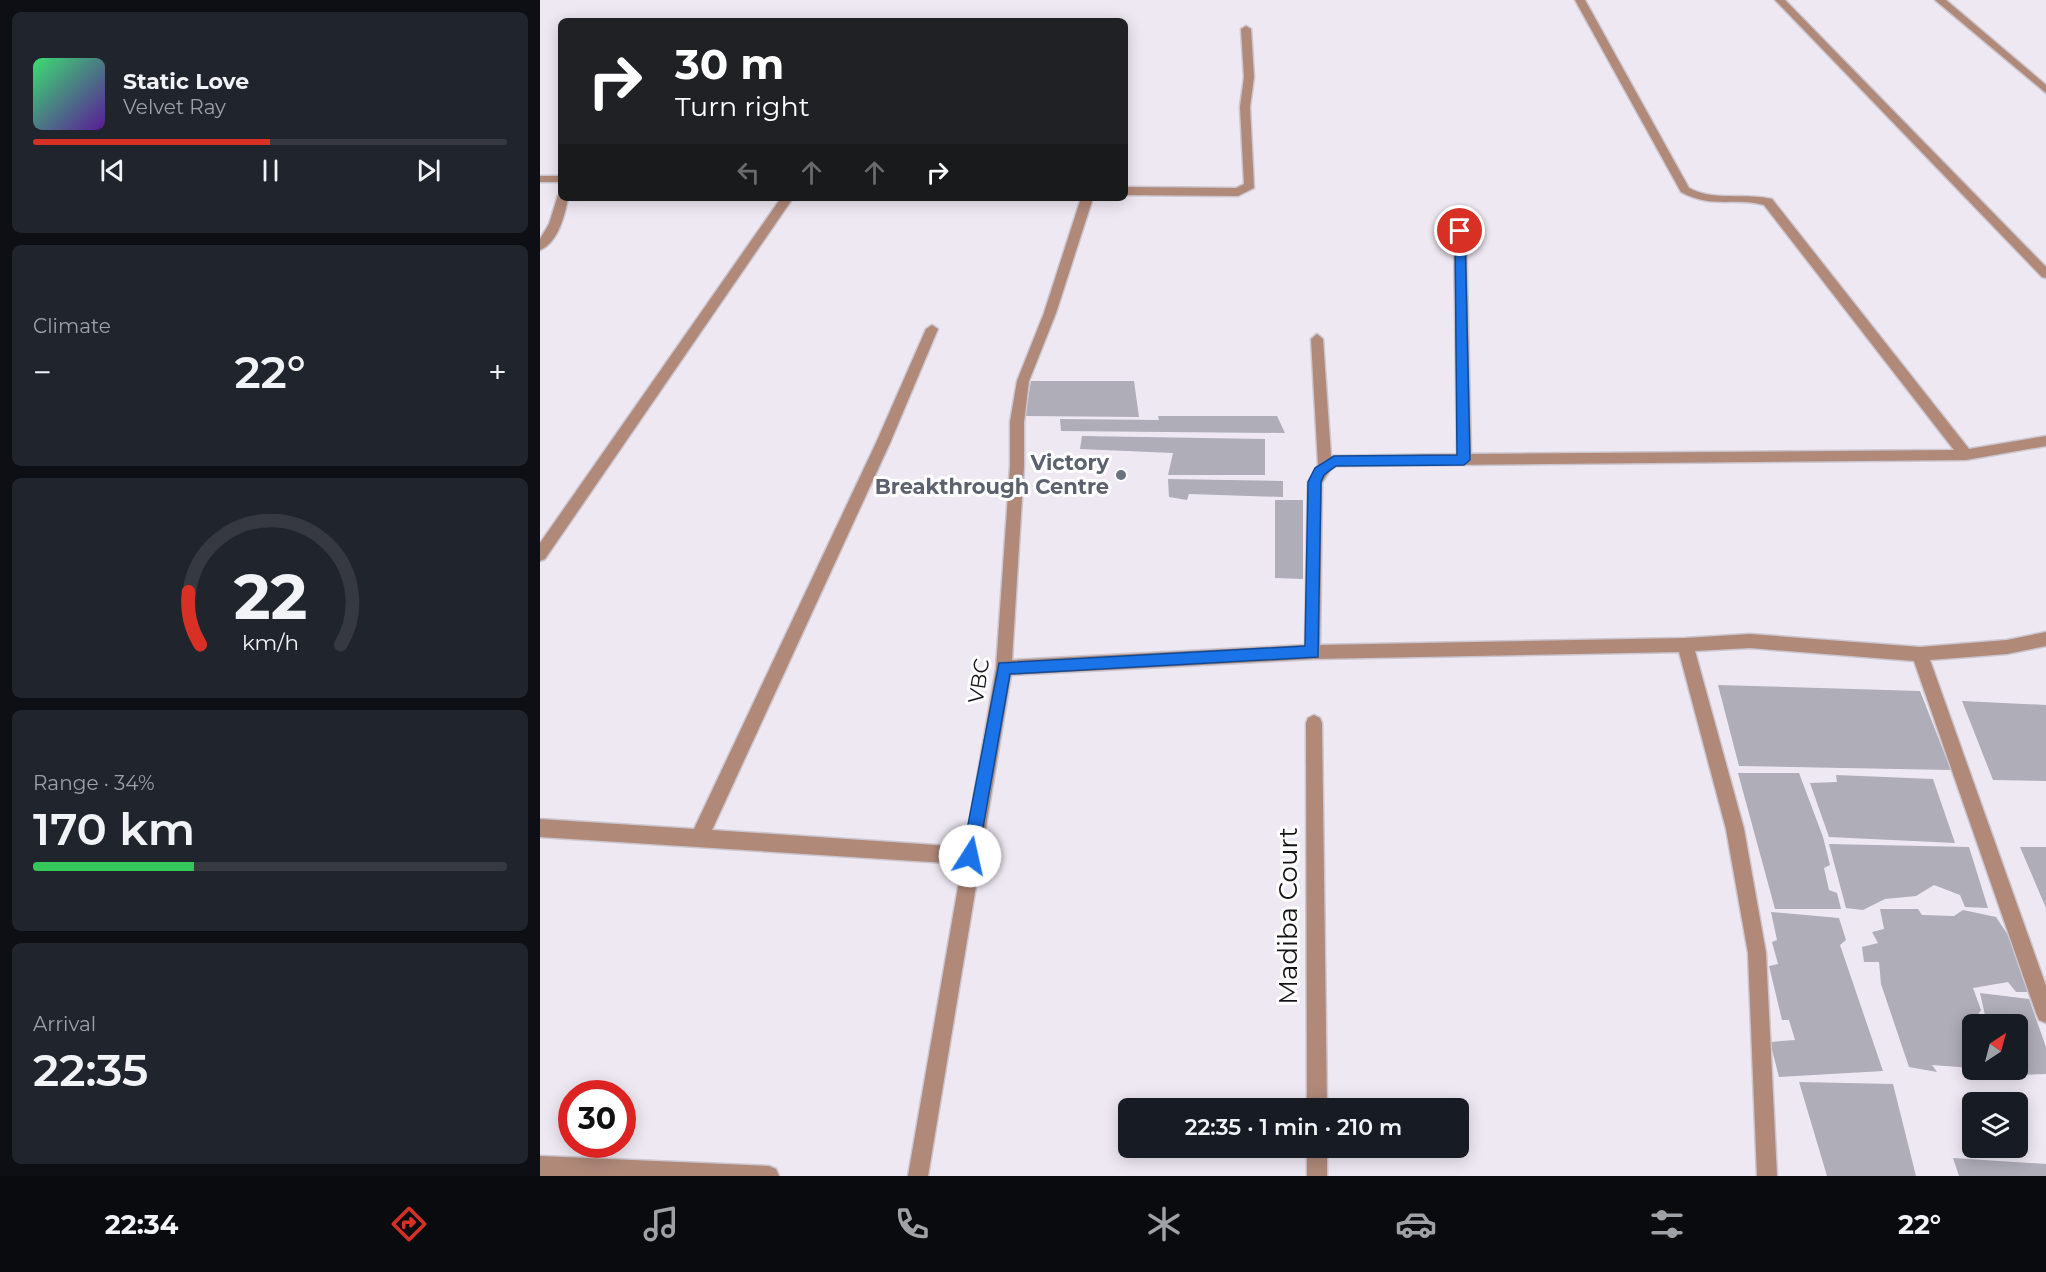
<!DOCTYPE html>
<meta charset="utf-8">
<style>
body{margin:0;font-family:Montserrat,sans-serif;background:#20242c;color:#f1f3f6;height:100vh;display:flex;flex-direction:column;font-size:22px;white-space:nowrap}
*{box-sizing:border-box;margin:0}
p{font-size:20px;color:#9ea1a6}
.icon{flex:none;width:33px;height:33px;fill:none;stroke:currentColor;stroke-width:2;stroke-linecap:round;stroke-linejoin:round}
.map{position:relative;flex:1;overflow:hidden}
.panel{display:flex;flex-direction:column;gap:12px;padding:12px;background:#0d0f14;width:540px}
.panel>*{flex:none}
.guide{position:absolute;left:18px;top:18px;width:570px;height:183px;border-radius:9px;box-shadow:0 3px 15px #0003;background:#202124;color:#fff;overflow:hidden}
.needle{width:39px;rotate:36deg}
.tools{position:absolute;left:1422px;top:1014px;display:grid;gap:12px}
.tools a{display:grid;place-items:center;width:66px;height:66px;border-radius:9px;background:#171b24;box-shadow:0 3px 15px #0003;font-size:30px}
.speed{position:absolute;left:18px;top:1080px;display:flex;gap:12px;font-size:30px;font-weight:700;text-align:center}
.speed>*{display:grid;place-content:center;width:78px;height:78px;border-radius:50%;background:#171b24;box-shadow:0 3px 15px #0003;line-height:1}
.speed .limit{border:9px solid #d22;background:#fff;color:#111}
.pin{position:absolute;display:grid;place-items:center;width:51px;height:51px;color:#fff;margin:-26px;border:3px solid #fff;border-radius:50%;box-shadow:0 2px 6px #0007}
.me{position:absolute;width:66px;margin:-33px;rotate:10deg;stroke-linejoin:round;filter:drop-shadow(0 0 4px #0008)}
.turn{display:flex;align-items:center;gap:21px;height:126px;padding:0 18px;font-size:27px}
.turn .icon{width:78px;height:78px;stroke-width:2.5}
.turn b{display:block;font-size:42px;line-height:51px}
.lanes{display:flex;align-items:center;height:57px;padding:0 18px;background:#0003;justify-content:center;gap:30px;direction:ltr}
.lanes .off{opacity:.35}
.big{font-size:45px;font-weight:600;line-height:1.1}
.panel .tile{flex:1;display:flex;flex-direction:column;justify-content:center;gap:9px;min-width:0;padding:0 21px;border-radius:9px;background:#20242c}
.panel .dial{align-items:center;gap:0}
.dial svg{height:156px;overflow:visible;fill:none;stroke:#363941;stroke-width:7;stroke-linecap:round;text-anchor:middle}
.dial text{fill:#f1f3f6;stroke:none}
.song{display:flex;align-items:center;gap:18px}
.cover{width:72px;height:72px;border-radius:9px;background:linear-gradient(135deg,hsl(140 70% 55%),hsl(270 70% 35%))}
.played{height:6px;border-radius:3px;background:linear-gradient(90deg,#d93025 50%,#363941 50%)}
.keys{display:flex;justify-content:space-around;direction:ltr}
.heat{display:flex;justify-content:space-between;align-items:center;font-size:33px;direction:ltr}
.charge{height:9px;border-radius:4px;background:linear-gradient(90deg,#34c759 34%,#363941 0)}
.trip{position:absolute;left:578px;top:1098px;width:351px;height:60px;border-radius:9px;background:#171b24;box-shadow:0 3px 15px #0003;font-weight:600;line-height:60px;text-align:center}
.dock{display:flex;height:96px;justify-content:space-around;align-items:center;background:#090b0e;color:#9ea1a6}
.dock .icon{width:42px;height:42px}
.dock .on{color:#d93025}
.dock b{font-size:27px;color:#f1f3f6}
main{display:flex;flex:1;min-height:0}
.map>svg:first-child{display:block}
.building{fill:#aeadb8}
.lines{fill:none;stroke-linecap:round;stroke-linejoin:round}
.street-casing{stroke:#cbc6cf;stroke-width:3}
.street{fill:#b08979;fill-rule:evenodd}
.route{fill:#1a73e8;stroke:#114b97;stroke-width:1.5}
.worship-dot{fill:#6b7280;stroke:#fff;stroke-width:2}
.labels{text-anchor:middle;stroke-width:6;stroke-linejoin:round;paint-order:stroke}
.worship-label{font-size:21px;font-weight:bold;fill:#5b616d;stroke:#fff;text-anchor:end}
.street-label{font-size:21px;fill:#151316;stroke:#fff}
.near-street-label{font-size:26px;fill:#151316;stroke:#fff}
</style>
<main>
<section class="panel">
<div class="tile">
<div class="song"><i class="cover"></i><div><b>Static Love</b><p>Velvet Ray</p></div></div>
<div class="played"></div>
<div class="keys"><svg class="icon" aria-label="previous" viewBox="0 0 24 24"><path d="M18 5L8 12l10 7zM5 5v14"/></svg><svg class="icon" aria-label="pause" viewBox="0 0 24 24"><path d="M8 5v14M16 5v14"/></svg><svg class="icon" aria-label="next" viewBox="0 0 24 24"><path d="M6 5l10 7-10 7zM19 5v14"/></svg></div>
</div>
<div class="tile"><p>Climate</p>
<div class="heat"><a>−</a><b class="big">22°</b><a>+</a></div>
</div>
<div class="tile dial"><svg viewBox="0 0 100 80">
<path d="M14 69A42 42 0 1 1 86 69"/>
<path d="M14 69A42 42 0 0 1 8 42" stroke="#d93025"/>
<text x="50" y="56" font-size="32" font-weight="700">22</text>
<text x="50" y="72" font-size="11">km/h</text>
</svg></div>
<div class="tile"><p>Range · 34%</p><b class="big">170 km</b><div class="charge"></div></div>
<div class="tile"><p>Arrival</p><b class="big">22:35</b></div>
</section>
<div class="map">
<svg width="1506" height="1176" viewBox="0 0 1506 1176">
<rect width="100%" height="100%" fill="#eee8f2"/>
<g class="building">
<path d="M491 381H594L599 417 485 416Z"/>
<path d="M618 416H737L745 433 521 431 520 419 619 420Z"/>
<path d="M542 436 725 439V475H628L633 453 540 449Z"/>
<path d="M628 479 743 481V497L649 494 647 500 629 497Z"/>
<path d="M735 500H763V579L735 578Z"/>
<path d="M1178 685 1380 691 1411 770 1199 766Z"/>
<path d="M1422 701 1506 705V781L1453 780Z"/>
<path d="M1198 773H1259L1283 837 1290 865 1284 868 1289 890 1297 893 1301 909H1235Z"/>
<path d="M1296 775 1393 779 1415 843 1289 837 1270 783 1297 782Z"/>
<path d="M1289 844 1429 847 1448 908 1425 907 1420 895 1394 885 1376 896 1345 899 1323 910 1306 908Z"/>
<path d="M1480 847H1506V908Z"/>
<path d="M1340 909H1378L1382 915 1414 916 1423 910 1456 917 1472 941 1488 992H1476L1468 982 1433 988 1441 1010 1437 1016 1440 1024H1432V1068L1392 1065 1397 1072 1369 1067 1341 984 1339 962H1324L1322 947 1338 943 1332 932 1344 929Z"/>
<path d="M1231 912 1299 918 1306 940 1300 945 1343 1071 1239 1077 1230 1042 1255 1040 1249 1020H1242L1229 966 1238 964 1232 942 1237 940Z"/>
<path d="M1440 993 1489 999 1506 1047V1074L1476 1075 1473 1070H1478V1024H1447Z"/>
<path d="M1259 1082 1353 1084 1376 1176H1287Z"/>
<path d="M1413 1158 1506 1164V1176H1419Z"/>
</g>
<g class="lines">
<defs>
<g id="street">
<path d="M1035 0H1045L1149 188C1175 202 1204 192 1232 199L1429 449 1506 436V446L1426 460 796 466 790 470 782 483 780 645 1145 638 1210 634 1380 647 1467 640 1506 632V646L1467 654 1390 660 1506 986V1023L1499 1020 1496 1013 1374 661 1210 648 1155 651 1204 829 1226 953 1237 1176H1217L1208 953 1186 829 1139 652 773 659 471 675 388 1176H368L422 864 0 837V819L154 829 336 443 386 329 392 325 398 329 350 443 172 830 425 847 456 668 470 466V422L477 381 504 313 541 198H553L516 313 489 381 484 422V466L472 660 765 645 768 482 778 465 771 339 777 334 783 339 791 456 917 454 914 231 920 227 926 231 931 454 1414 450 1224 205C1194 197 1171 209 1141 192Z"/>
<path d="M1235 0H1245L1506 267V278L1502 277Z"/>
<path d="M1395 0H1406L1506 85V93Z"/>
<path d="M706 26 711 29 714 77 710 107 714 188 698 196 585 195V187L696 188 704 184 700 107 704 77 701 29Z"/>
<rect x="0" y="176" width="21" height="6"/>
<path d="M18 195 28 198C25 215 18 243 0 250V239L9 224Z"/>
<path d="M241 198H253L5 559 0 561V543Z"/>
<path d="M774 715 780 718 782 723 787 1108H767L766 723 768 718Z"/>
<rect x="767" y="1148" width="20" height="28"/>
<path d="M0 1156 229 1166 236 1169 239 1176H0Z"/>
</g>
</defs>
<use href="#street" class="street-casing"/>
<use href="#street" class="street"/>
</g>
<path class="route" d="M920 228 925 231 930 460 924 465 796 466 784 475 781 482 778 657 470 674 438 856 436 862 430 864 425 862 422 856 459 663 765 646 768 482 775 468 794 456 917 455 915 231Z"/>
<circle class="worship-dot" cx="581" cy="475" r="6"/>
<g class="labels">
<g class="worship-label">
<text x="569" y="470">Victory<tspan x="569" dy="24">Breakthrough Centre</tspan></text>
</g>
<g class="street-label">
<text transform="translate(439 681) rotate(-81)" y="7">VBC</text>
</g>
<g class="near-street-label">
<text transform="translate(748 916) rotate(-90)" y="9">Madiba Court</text>
</g>
</g>
</svg>
<div class="tools">
<a><svg class="needle" viewBox="-14 -14 28 28"><path d="M0-13l5 13h-10z" fill="#e53935"/><path d="M0 13l5-13h-10z" fill="#9ea1a6"/></svg></a>
<a><svg class="icon" aria-label="layers" viewBox="0 0 24 24"><path d="M12 4l9 5-9 5-9-5zM3 14l9 5 9-5"/></svg></a>
</div>
<div class="speed"><div class="limit">30</div></div>
<div class="pin" style="left:920px;top:231px;background:#d93025"><svg class="icon" aria-label="arrive" viewBox="0 0 24 24"><path d="M6 21V4h12l-3 4 3 4H6"/></svg></div>
<svg class="me" style="left:430px;top:856px" viewBox="-20 -20 40 40"><circle r="19" fill="#fff"/><path d="M0-13L10 11 0 6-10 11z" fill="#1a73e8"/></svg>
<div class="trip">22:35 · 1 min · 210 m</div>
<div class="guide">
<div class="turn"><svg class="icon" aria-label="right" viewBox="0 0 24 24"><path d="M7 20v-9h11M14 6l5 5-5 5"/></svg><div><b>30 m</b>Turn right</div></div>
<div class="lanes"><svg class="icon off" aria-label="left" viewBox="0 0 24 24"><path d="M17 20v-9H6M10 6l-5 5 5 5"/></svg><svg class="icon off" aria-label="ahead" viewBox="0 0 24 24"><path d="M12 20V5M6 11l6-6 6 6"/></svg><svg class="icon off" aria-label="ahead" viewBox="0 0 24 24"><path d="M12 20V5M6 11l6-6 6 6"/></svg><svg class="icon" aria-label="right" viewBox="0 0 24 24"><path d="M7 20v-9h11M14 6l5 5-5 5"/></svg></div>
</div>
</div>
</main>
<nav class="dock">
<b>22:34</b>
<svg class="icon on" aria-label="directions" viewBox="0 0 24 24"><path d="M12 3l9 9-9 9-9-9zM9 14v-3h6M13 9l2 2-2 2"/></svg>
<svg class="icon" aria-label="music" viewBox="0 0 24 24"><path d="M9 18V5l10-2v13"/><circle cx="6" cy="18" r="3"/><circle cx="16" cy="16" r="3"/></svg>
<svg class="icon" aria-label="phone" viewBox="0 0 24 24"><path d="M5 4h4l2 5-3 2q2 4 5 5l2-3 5 2v4C11 20 4 13 5 4z"/></svg>
<svg class="icon" aria-label="climate" viewBox="0 0 24 24"><path d="M12 3v18M4 7l16 10M4 17L20 7"/></svg>
<svg class="icon" aria-label="car" viewBox="0 0 24 24"><path d="M5 17H2v-5l4-1 3-4h7l3 4 3 1v5h-3M9 17h6M6 11h13"/><circle cx="7" cy="17" r="2"/><circle cx="17" cy="17" r="2"/></svg>
<svg class="icon" aria-label="filters" viewBox="0 0 24 24"><path d="M4 7h16M4 17h16"/><circle cx="9" cy="7" r="2"/><circle cx="15" cy="17" r="2"/></svg>
<b>22°</b>
</nav>
